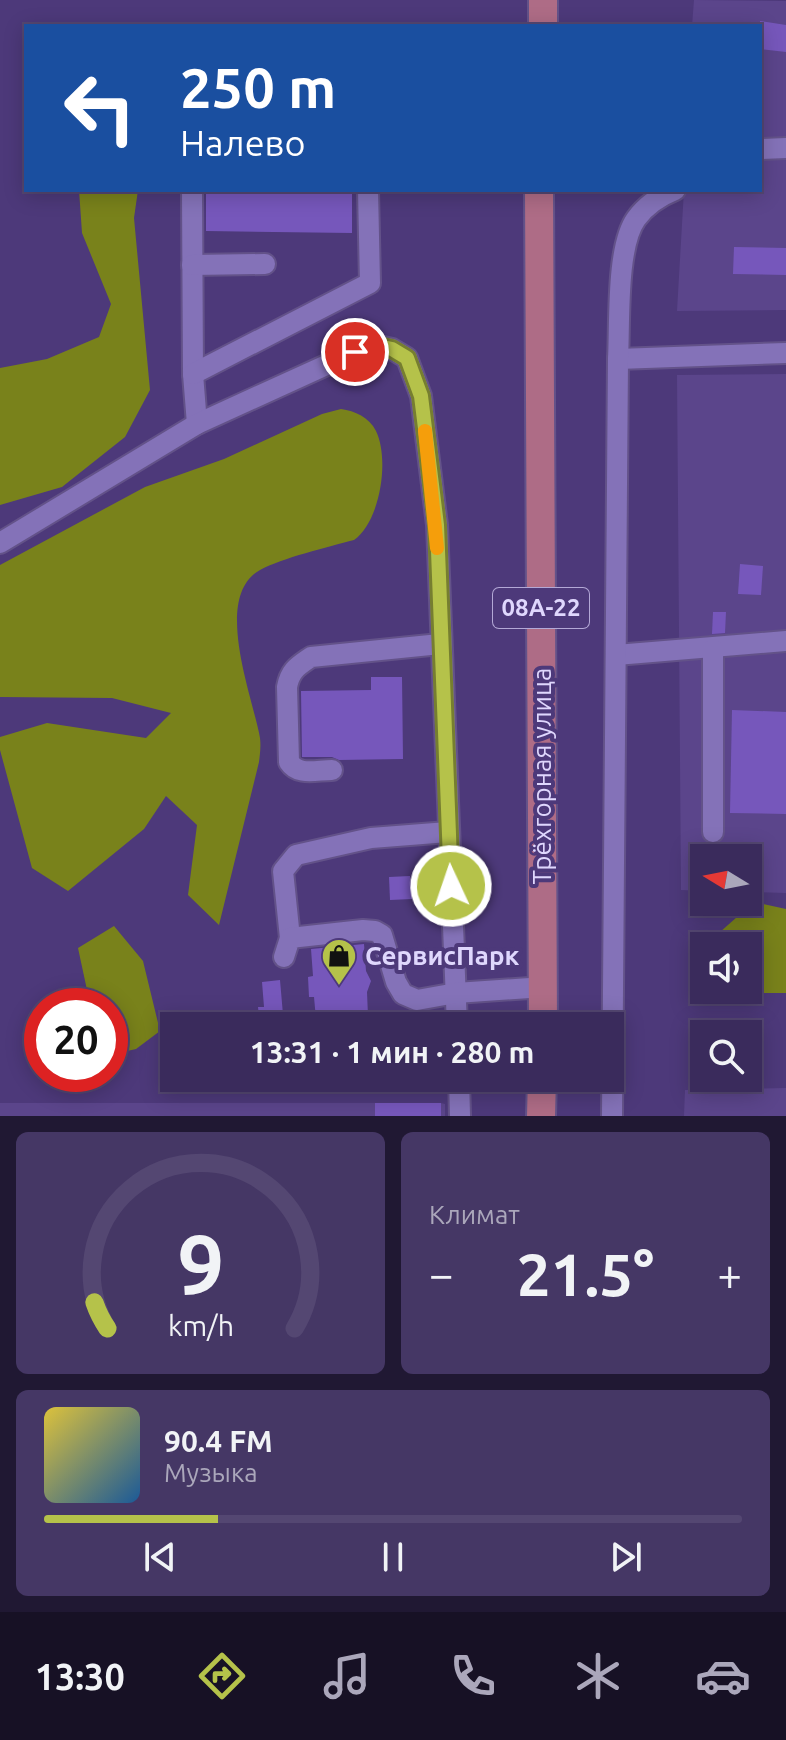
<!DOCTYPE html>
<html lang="ru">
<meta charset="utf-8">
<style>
body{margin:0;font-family:Ubuntu,sans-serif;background:#453765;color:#f1f3f6;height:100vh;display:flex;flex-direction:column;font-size:30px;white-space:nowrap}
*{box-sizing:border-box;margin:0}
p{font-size:26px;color:#aba7bb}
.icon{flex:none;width:44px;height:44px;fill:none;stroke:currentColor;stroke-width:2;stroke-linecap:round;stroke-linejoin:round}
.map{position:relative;height:1116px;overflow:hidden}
.side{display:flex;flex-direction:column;gap:16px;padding:16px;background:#201833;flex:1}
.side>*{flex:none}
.top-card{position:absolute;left:24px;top:24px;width:738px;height:168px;border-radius:0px;box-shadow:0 4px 20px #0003,0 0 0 2px #544772;background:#1a4fa0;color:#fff;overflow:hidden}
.needle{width:52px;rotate:280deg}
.fabs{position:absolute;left:690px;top:844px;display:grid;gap:16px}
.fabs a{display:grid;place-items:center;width:72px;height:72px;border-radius:0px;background:#3a2b5c;box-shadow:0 4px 20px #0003,0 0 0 2px #544772;font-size:40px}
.speed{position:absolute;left:24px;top:988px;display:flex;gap:16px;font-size:40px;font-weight:700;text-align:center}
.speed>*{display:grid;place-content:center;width:104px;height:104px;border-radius:50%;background:#3a2b5c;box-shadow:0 4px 20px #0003,0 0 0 2px #544772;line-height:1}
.speed .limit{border:12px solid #d22;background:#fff;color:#111}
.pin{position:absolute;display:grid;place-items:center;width:68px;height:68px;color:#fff;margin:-34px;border:4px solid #fff;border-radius:50%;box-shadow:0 2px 8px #0007}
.me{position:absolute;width:88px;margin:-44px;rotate:357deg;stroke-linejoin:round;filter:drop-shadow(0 0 6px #0008)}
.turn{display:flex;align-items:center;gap:28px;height:168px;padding:0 24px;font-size:36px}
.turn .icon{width:104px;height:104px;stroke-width:2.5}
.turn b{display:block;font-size:56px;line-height:68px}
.big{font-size:60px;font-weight:700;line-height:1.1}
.side .tile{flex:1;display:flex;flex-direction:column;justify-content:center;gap:12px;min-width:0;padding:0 28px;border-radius:12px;background:#453765}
.side .dial{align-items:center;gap:0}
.dial svg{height:208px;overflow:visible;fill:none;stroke:#544772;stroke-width:7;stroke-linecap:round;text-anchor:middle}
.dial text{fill:#f1f3f6;stroke:none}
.song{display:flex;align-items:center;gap:24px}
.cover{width:96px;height:96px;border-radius:12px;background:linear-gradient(135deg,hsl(50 70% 55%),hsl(210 70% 35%))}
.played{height:8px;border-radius:4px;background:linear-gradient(90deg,#b5c24a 25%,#544772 25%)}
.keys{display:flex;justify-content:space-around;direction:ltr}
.heat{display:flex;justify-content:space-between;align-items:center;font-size:44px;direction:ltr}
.side .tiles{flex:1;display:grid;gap:16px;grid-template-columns:1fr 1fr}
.tile:last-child{grid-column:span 2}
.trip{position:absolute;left:160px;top:1012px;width:464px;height:80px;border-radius:0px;background:#3a2b5c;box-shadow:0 4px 20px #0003,0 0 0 2px #544772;font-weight:700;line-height:80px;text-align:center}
.tab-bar{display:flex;height:128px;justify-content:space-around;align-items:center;background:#171125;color:#aba7bb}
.tab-bar .icon{width:56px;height:56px}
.tab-bar .selected{color:#b5c24a}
.tab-bar b{font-size:36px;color:#f1f3f6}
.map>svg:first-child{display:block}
.built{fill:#5b458b}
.forest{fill:#79821b}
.building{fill:#7657bb}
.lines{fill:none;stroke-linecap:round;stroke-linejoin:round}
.minor-casing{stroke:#635289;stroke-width:24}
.highway-casing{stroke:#635289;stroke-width:32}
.minor{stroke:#8472b8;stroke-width:20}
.highway{stroke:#ae6c86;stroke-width:28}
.route-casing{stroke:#767e30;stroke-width:20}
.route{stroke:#b5c24a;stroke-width:14}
.slow{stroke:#f59e0b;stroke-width:14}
.labels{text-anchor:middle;stroke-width:8;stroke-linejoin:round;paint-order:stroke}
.shield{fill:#4d397a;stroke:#b3a8d6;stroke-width:2}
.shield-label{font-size:24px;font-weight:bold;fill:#dfd7fd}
.street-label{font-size:26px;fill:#dfd7fd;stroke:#4d397a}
.poi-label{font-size:26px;font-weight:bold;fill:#dfd7fd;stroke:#4d397a;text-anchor:start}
</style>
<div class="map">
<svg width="786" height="1116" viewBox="0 0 786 1116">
<rect width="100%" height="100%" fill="#4d397a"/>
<g class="built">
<path d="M694 0 786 1V310L677 311 684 190H760V26H692Z"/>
<path d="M786 374V893L748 892V858H704V891L681 890 677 375Z"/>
<path d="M786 1088V1116H684L685 1090Z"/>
<path d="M0 1103H441L445 1104V1116H0Z"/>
</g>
<g class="forest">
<path d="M79 190H138L134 218 150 390 125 437 62 487 0 505V368L47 359 99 337 111 304 82 233Z"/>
<path d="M341 409C355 411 369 417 376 431 390 460 380 522 354 540 328 547 282 558 260 570 212 597 253 697 260 738 261 746 260 754 259 762L219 925 188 895 197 825 166 796 144 829 68 891 32 868 0 750V737L47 723 146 738 171 713 112 698 0 697V565L145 487 224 459 322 414Z"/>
<path d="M754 902 786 909V993H729L723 990H748V946H715L720 932Z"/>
<path d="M114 926 143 961 160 1031 136 1049 110 1055V1006H100L87 990 78 948Z"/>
</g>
<g class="building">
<path d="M760 21 786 25V52L760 49Z"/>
<path d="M206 190H352V233L206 231Z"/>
<path d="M734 247 786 248V275L733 274Z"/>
<path d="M740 564 763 566 761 595 738 594Z"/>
<path d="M713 612H726L725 633 712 634Z"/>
<path d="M371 677H402L403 759 339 760 332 757H302L301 691 371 690Z"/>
<path d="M732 710 786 712V814L730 813Z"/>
<path d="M410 876 412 899 390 900 389 877Z"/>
<path d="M364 944 366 971 371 981 367 992 368 1016H364L365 1026H320V1019H316L314 997H309L308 977 313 976 311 949Z"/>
<path d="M280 980 284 1026H260L258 1007H264L262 982Z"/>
<rect x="375" y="1103" width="66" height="13"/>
</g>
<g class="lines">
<defs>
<g id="minor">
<path d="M760 149 786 148"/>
<path d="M192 190 193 374 197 424"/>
<path d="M192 265 265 264"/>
<path d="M618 359 786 353"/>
<path d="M193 374 370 283 368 190"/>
<path d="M0 543 197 424 355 352 374 345 392 349 407 358 421 396 437 525 457 1026"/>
<path d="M616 655 786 641"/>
<path d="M332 770C316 770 298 776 289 762L287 687C290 670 298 666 311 657L440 644"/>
<path d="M713 832V649"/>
<path d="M290 938 283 871 296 855 371 838 448 832"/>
<path d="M284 957 290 938 363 930 375 931 382 935 396 982 403 994 417 1000 456 993 544 987"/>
<path d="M459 1078 460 1116"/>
<path d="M612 1116 618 359C620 324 616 247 636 219 646 205 660 196 675 190"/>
</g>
<g id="highway">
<path d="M543 26V0"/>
<path d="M539 190 543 1026"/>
<path d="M541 1116 542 1078"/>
</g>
</defs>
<use href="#minor" class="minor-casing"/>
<use href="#highway" class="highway-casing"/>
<use href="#minor" class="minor"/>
<use href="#highway" class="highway"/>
</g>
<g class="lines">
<defs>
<path id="route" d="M355 352 374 345 392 349 407 358 421 396 437 525 451 886"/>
</defs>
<use href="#route" class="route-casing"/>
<use href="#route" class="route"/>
<path class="slow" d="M425 431 437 548"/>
</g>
<defs>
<symbol id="shop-pin" viewBox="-11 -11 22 30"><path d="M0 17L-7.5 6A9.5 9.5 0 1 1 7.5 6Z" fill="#b5c24a" stroke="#4d397a"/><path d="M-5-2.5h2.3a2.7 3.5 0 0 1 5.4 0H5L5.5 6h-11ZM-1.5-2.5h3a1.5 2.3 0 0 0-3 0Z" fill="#111"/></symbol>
</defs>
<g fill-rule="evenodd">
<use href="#shop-pin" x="319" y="936" width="40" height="54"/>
</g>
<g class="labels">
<rect class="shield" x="493" y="588" width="96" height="40" rx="6"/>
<g class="shield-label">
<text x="541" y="616">08А-22</text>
</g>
<g class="street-label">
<text transform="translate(542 776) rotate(-90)" y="9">Трёхгорная улица</text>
</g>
<g class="poi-label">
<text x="365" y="965">СервисПарк</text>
</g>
</g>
</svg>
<div class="fabs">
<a><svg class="needle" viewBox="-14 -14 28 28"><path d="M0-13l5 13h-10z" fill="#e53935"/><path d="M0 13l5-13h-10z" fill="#aba7bb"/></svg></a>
<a><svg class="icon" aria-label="sound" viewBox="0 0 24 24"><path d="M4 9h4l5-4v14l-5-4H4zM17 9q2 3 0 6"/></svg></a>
<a><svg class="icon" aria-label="search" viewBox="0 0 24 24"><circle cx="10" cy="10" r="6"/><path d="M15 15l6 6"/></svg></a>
</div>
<div class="speed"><div class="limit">20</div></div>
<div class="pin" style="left:355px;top:352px;background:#d93025"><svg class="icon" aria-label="arrive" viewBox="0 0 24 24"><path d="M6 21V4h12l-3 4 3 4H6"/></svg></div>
<svg class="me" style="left:451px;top:886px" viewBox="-20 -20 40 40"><circle r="17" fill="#b5c24a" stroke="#fff" stroke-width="3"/><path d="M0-11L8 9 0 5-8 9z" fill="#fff"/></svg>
<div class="trip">13:31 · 1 мин · 280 m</div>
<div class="top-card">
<div class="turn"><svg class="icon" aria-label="left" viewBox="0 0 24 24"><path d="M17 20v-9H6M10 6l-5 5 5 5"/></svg><div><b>250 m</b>Налево</div></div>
</div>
</div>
<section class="side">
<div class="tiles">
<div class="tile dial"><svg viewBox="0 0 100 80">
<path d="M14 69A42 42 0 1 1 86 69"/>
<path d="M14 69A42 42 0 0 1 9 59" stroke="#b5c24a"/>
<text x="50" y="56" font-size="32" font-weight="700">9</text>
<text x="50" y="72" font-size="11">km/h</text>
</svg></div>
<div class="tile"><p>Климат</p>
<div class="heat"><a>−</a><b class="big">21.5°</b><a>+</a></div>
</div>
<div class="tile">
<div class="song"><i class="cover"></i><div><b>90.4 FM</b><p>Музыка</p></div></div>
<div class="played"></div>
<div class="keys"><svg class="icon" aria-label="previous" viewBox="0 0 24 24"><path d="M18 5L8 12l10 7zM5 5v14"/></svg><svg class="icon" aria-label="pause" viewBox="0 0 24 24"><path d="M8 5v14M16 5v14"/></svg><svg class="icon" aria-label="next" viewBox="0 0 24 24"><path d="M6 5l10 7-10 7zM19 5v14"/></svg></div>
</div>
</div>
</section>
<nav class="tab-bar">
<b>13:30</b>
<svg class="icon selected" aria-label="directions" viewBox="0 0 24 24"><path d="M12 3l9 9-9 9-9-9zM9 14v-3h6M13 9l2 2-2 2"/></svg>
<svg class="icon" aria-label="music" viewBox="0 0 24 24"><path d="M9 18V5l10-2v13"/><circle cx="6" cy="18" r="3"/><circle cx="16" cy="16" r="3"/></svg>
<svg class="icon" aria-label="phone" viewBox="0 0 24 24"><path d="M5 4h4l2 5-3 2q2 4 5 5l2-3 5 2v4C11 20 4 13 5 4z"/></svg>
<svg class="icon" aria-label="climate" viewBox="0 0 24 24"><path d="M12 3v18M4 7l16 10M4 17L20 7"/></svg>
<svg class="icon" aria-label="car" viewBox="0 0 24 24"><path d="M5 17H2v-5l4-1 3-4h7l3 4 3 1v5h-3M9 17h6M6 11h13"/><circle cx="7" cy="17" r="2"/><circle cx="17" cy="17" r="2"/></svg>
</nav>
